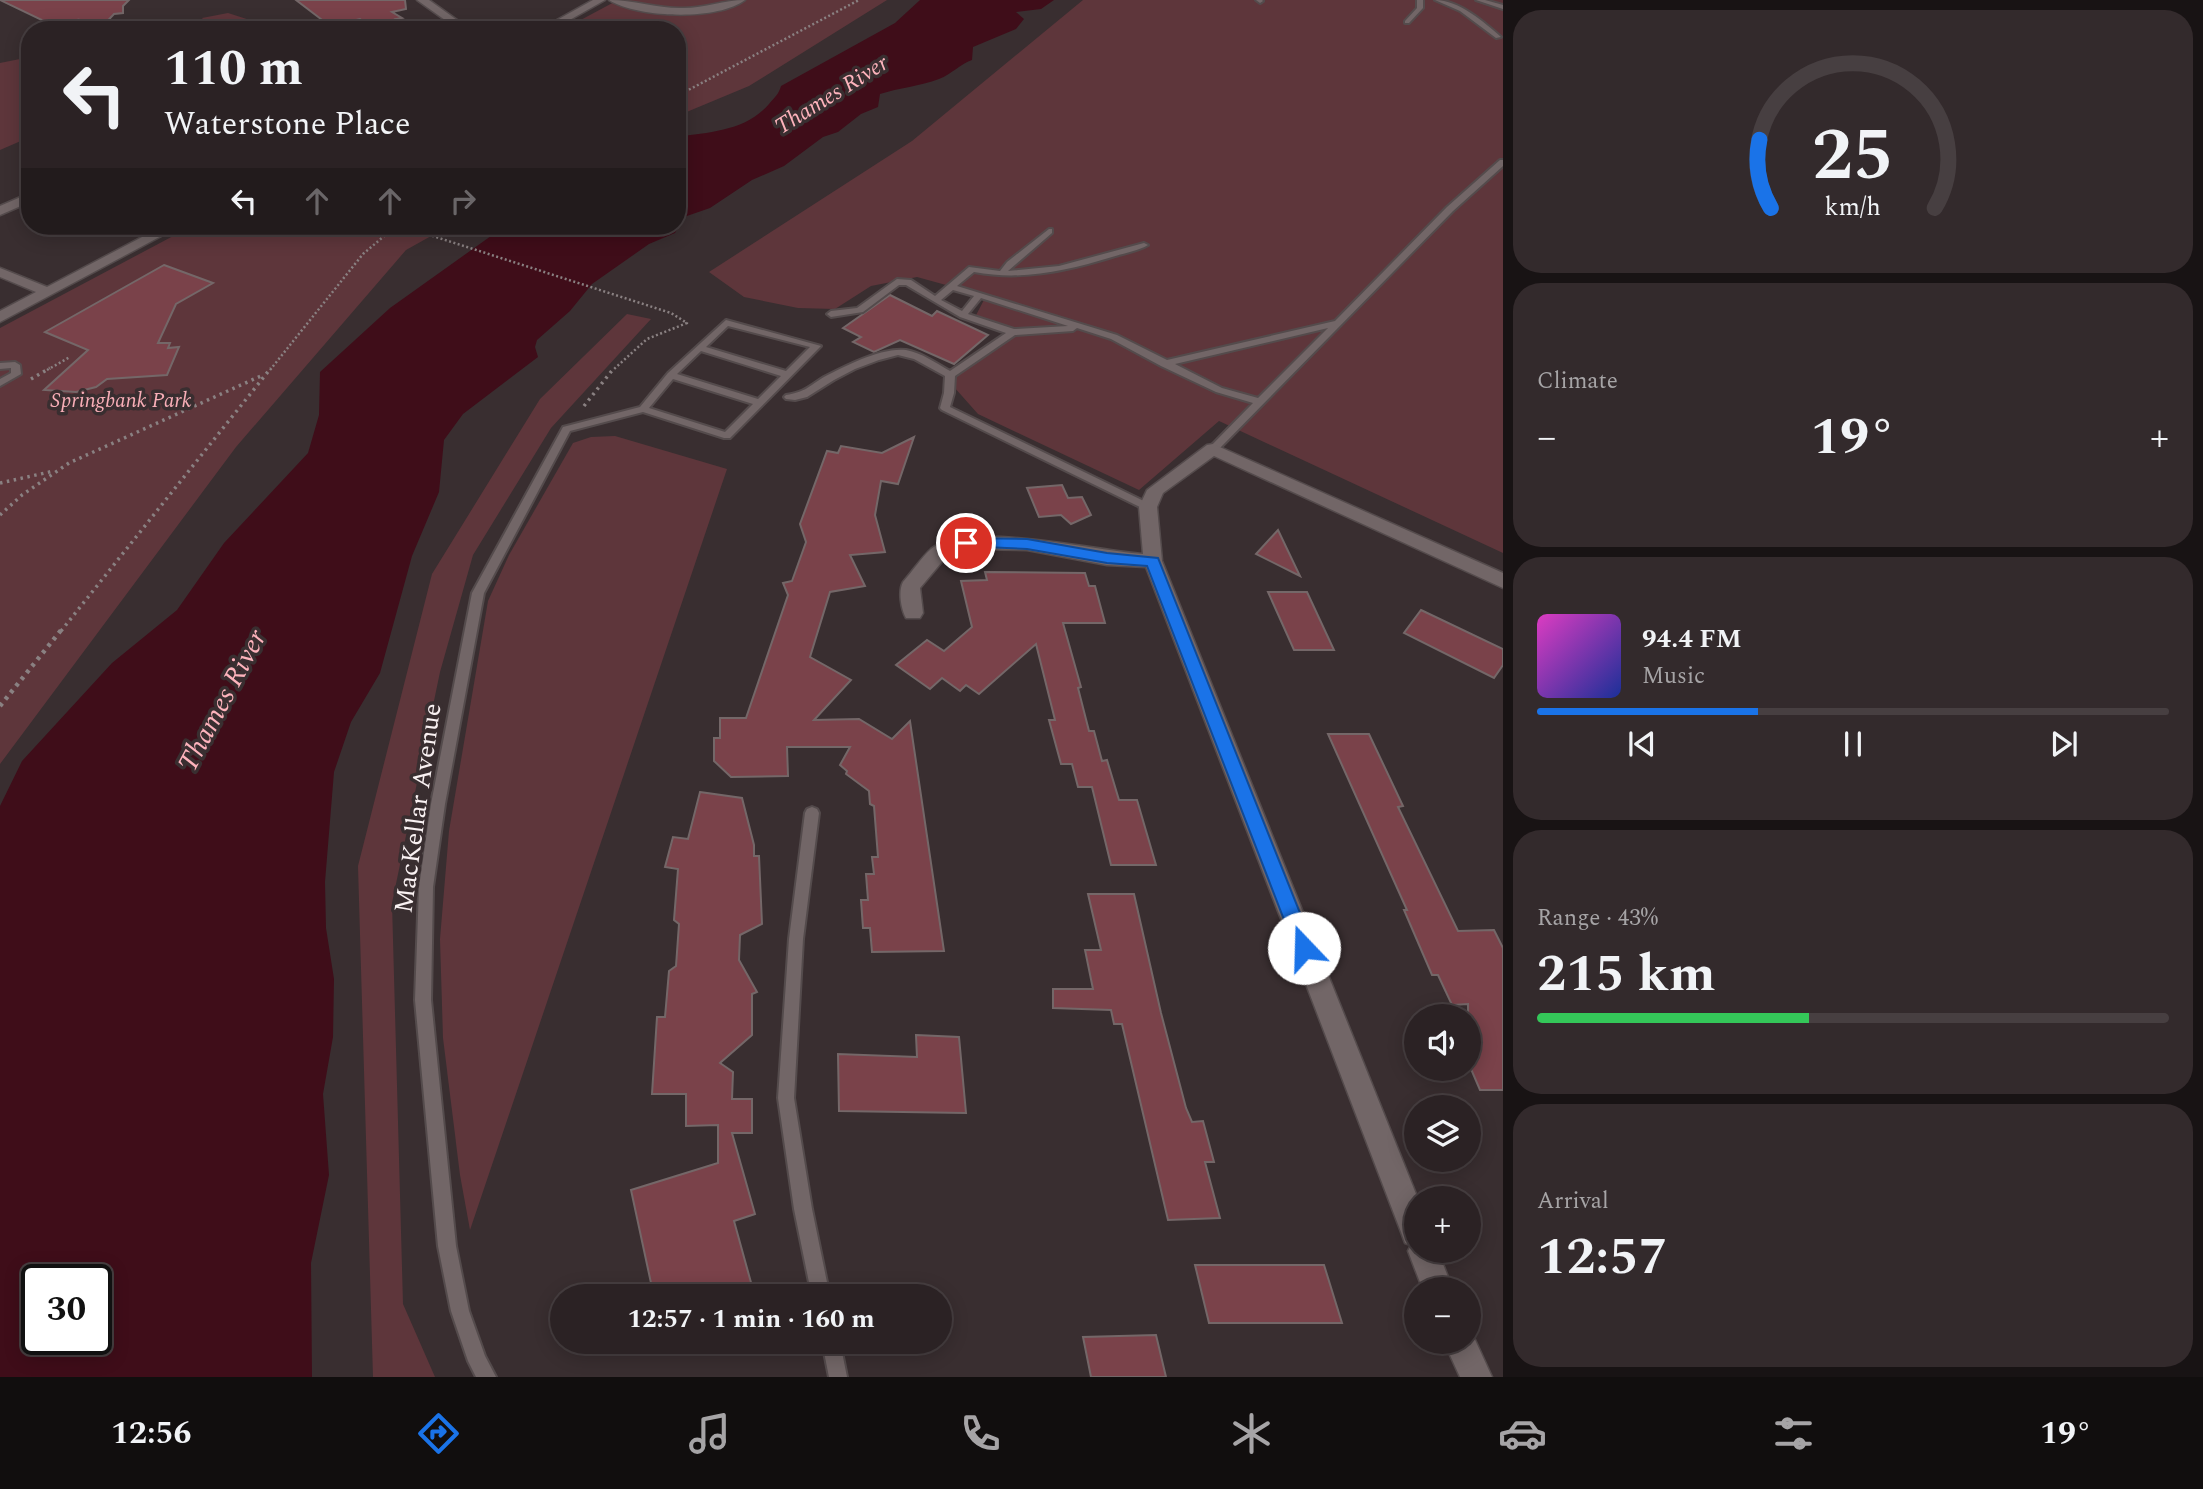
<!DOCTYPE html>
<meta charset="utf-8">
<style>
body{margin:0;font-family:Spectral,serif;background:#332a2c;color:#f1f3f6;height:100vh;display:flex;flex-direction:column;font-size:26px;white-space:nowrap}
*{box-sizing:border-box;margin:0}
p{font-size:23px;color:#a6a4a6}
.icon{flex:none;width:38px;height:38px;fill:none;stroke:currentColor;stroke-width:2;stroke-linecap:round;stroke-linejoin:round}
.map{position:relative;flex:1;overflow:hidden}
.side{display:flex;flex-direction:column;gap:10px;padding:10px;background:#181314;width:700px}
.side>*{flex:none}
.banner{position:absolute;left:21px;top:21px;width:665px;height:214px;border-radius:28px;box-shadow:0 4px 18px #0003,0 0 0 2px #473f41;background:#2b2224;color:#f1f3f6;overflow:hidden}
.buttons{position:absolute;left:1404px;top:1004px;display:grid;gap:14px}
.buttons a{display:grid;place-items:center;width:77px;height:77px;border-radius:50%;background:#2b2224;box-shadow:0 4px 18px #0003,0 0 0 2px #473f41;font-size:35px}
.speed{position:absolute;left:21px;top:1264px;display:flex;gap:14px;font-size:35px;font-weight:700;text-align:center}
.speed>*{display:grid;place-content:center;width:91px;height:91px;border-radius:50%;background:#2b2224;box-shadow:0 4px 18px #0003,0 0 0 2px #473f41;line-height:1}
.speed .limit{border:4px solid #111;border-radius:10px;background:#fff;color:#111}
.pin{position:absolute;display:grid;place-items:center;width:60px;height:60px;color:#fff;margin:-30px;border:4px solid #fff;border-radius:50%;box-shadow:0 2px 7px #0007}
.me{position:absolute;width:77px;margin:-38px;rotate:339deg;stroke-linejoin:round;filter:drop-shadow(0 0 5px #0008)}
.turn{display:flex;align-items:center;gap:24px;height:147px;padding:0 28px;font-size:32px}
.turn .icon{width:91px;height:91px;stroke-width:2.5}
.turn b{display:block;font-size:49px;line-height:60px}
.lanes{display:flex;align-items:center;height:66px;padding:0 28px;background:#0003;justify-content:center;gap:35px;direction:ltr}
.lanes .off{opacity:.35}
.big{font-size:52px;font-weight:700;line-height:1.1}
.side .tile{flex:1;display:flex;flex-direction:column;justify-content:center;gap:10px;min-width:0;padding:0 24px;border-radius:28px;background:#332a2c}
.side .dial{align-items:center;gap:0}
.dial svg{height:182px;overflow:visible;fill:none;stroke:#473f41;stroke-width:7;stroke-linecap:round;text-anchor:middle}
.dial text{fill:#f1f3f6;stroke:none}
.song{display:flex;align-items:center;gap:21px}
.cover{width:84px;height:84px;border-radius:10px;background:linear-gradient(135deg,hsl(310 70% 55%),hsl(230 70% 35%))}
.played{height:7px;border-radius:4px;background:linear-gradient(90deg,#1a73e8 35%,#473f41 35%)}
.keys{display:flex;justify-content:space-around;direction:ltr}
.heat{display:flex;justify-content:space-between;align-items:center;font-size:38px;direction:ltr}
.charge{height:10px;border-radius:5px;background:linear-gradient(90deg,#34c759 43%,#473f41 0)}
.trip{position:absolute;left:550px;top:1284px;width:402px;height:70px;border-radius:35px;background:#2b2224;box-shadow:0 4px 18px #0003,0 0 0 2px #473f41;font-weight:700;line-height:70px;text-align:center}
.menu{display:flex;height:112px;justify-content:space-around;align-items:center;background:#110e0e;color:#a6a4a6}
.menu .icon{width:49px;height:49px}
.menu .on{color:#1a73e8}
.menu b{font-size:32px;color:#f1f3f6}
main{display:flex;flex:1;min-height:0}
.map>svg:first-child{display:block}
.green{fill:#5e363b}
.water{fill:#3f0d19;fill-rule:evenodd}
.building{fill:#7a424a;stroke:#746768;stroke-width:2}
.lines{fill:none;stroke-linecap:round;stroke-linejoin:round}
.lane-casing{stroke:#544b4c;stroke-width:4}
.street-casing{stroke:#544b4c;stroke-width:3}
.secondary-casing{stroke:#544b4c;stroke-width:3}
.path-far2{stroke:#8a8182;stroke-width:2.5;stroke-dasharray:2 2.5;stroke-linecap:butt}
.path-far1{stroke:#8a8182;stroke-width:3.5;stroke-dasharray:2.5 4.5;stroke-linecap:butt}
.path{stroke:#8a8182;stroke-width:4.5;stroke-dasharray:3.5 5;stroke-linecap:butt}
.lane{fill:#726667;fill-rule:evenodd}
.street{fill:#726667;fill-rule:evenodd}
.secondary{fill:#726667;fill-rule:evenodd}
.route{fill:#1a73e8;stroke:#114b97;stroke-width:2}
.labels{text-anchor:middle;stroke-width:7;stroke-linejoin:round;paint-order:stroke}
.far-park-label{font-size:21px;font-style:italic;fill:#f8aeb7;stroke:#392e30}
.far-water-label{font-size:23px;font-style:italic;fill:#fdb3bc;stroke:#392e30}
.street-label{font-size:26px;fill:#f9f1f2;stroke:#392e30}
.water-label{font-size:28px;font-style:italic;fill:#fdb3bc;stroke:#392e30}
</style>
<main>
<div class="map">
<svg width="1503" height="1377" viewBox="0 0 1503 1377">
<rect width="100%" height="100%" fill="#392e30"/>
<g class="green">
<path d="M618 0H887L749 86 677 116V30H562Z"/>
<path d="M1083 0H1503V553L1219 421 1139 490 978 414 946 378 977 353 983 356 1007 335 973 321 986 296 917 277 871 286 835 309 798 308 744 297 709 272 912 141Z"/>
<path d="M228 13 281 30H212L202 18Z"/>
<path d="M30 57V137L0 150V63Z"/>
<path d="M192 226H449L406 250 236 447 0 764V328Z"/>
<path d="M627 314 651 319 551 428 473 555 440 672 392 903 403 1304 435 1377H373L358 866 432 574 540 399Z"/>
<path d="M615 436 727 469 470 1230 460 1175 443 1038 440 939 449 831 488 601 509 555 573 443 591 437Z"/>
</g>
<path class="water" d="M920 0H1054L1041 9 1016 12 1024 19 1016 29 973 47 972 60C960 64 952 74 939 79 920 86 899 88 880 94L878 107 861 114 838 132 823 137 784 166 752 180 710 208 684 217 675 233 649 244 592 284 570 311 537 340 535 347 538 357 463 414 444 440 439 492 412 556 380 673 351 722 334 772 325 882 326 928 334 979 333 1037 323 1094 329 1175 311 1263 312 1377H0V806L22 761 112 663 177 610 224 543 308 453 319 415 320 372 390 308 505 226H677V137C710 132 746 131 769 104 774 98 779 94 781 86L895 23ZM37 1279H96V1339H37Z"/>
<g class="building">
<path d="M0 0H129L123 6V13L114 14 99 30H68L77 20 50 24Z"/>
<path d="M296 0H405L406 9 392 12 402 18 396 19 402 23 374 30 360 19 330 26Z"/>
<path d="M164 265 213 283 176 304 158 343H170L168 348 179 347 167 375 107 379 96 387 76 392 44 390 88 350 45 332Z"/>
<path d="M890 295 932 316 937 311 988 335 954 364 900 340 874 352 853 342 861 337 843 328Z"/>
<path d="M914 437 898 484 881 481 875 515 885 552 850 555 865 586 830 592 810 657 851 680 814 720 859 719 892 739 910 721 944 951 872 952 870 928H863L861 900H868L866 874H874L872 857H878L874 806 870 804 869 791 846 774 847 771 840 765 850 747H787L788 776 731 777 714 761V738H720V718H746L788 595 783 583 792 581 806 542 800 524 827 451 838 453 841 446 882 453Z"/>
<path d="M1062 485 1068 498 1082 497 1091 515 1071 524 1061 515 1039 517 1027 488Z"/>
<path d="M1278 530 1300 576 1256 554Z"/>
<path d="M985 572 1085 573 1089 586H1095L1105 623H1063L1081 687 1078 688 1089 731H1094L1102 761 1107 760 1119 800H1137L1156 865H1111L1092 787H1078L1072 764H1061L1049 720H1055L1036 644 979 694 966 685 960 691 942 678 930 689 896 665 927 640 944 651 972 627 961 581 987 580Z"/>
<path d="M1268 592H1307L1334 650H1294Z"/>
<path d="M1421 610 1503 649V665L1494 678 1404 633Z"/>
<path d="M1328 734H1369L1403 806 1398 807 1458 931 1494 930 1503 948V1090H1480L1468 1062V1004L1452 1005 1438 975H1432L1404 910H1407Z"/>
<path d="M700 792 742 798 754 845V856H759L762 924 740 935 739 960 757 992 752 994V1035L720 1063 733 1072 732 1099H752V1133H732L755 1214 734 1221 755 1297H654L631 1190 718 1163V1125L686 1126V1094H652L657 1017H665L669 971 676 966 679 924 674 920 678 869 665 867 673 837 688 839Z"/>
<path d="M1088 894H1134L1161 1013 1186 1108 1192 1122 1203 1121 1214 1162H1205L1220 1218 1168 1220 1122 1024H1114L1111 1010 1053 1008V989H1093L1085 950H1101Z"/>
<path d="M916 1035 959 1037 966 1113 839 1111 838 1054 917 1057Z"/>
<path d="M1195 1265H1324L1342 1323H1209Z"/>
<path d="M1156 1335 1166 1377H1091L1083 1337Z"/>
</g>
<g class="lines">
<defs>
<g id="lane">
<path d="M1256 0H1262L1263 1 1260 3Z"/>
<path d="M1417 0H1423V8L1409 23H1405V21L1417 8Z"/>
<path d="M1435 0C1459 0 1484 22 1501 37L1496 38 1460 11Z"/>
<path d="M1476 0H1485L1503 5V9Z"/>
<path d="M1500 160H1503V166L1453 211 1217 451 1213 452 1208 449 1253 403 1216 392 1161 366 1111 339 1077 328 1073 331 1015 335 955 376 954 393 950 407 1152 505 1153 507 1152 509H1144L942 410 940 408 944 393 945 376 914 359 898 355 879 360 855 369 834 380 807 397 795 400 786 399 784 397 786 395C805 392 808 387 824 377 845 366 882 347 906 350 922 353 936 363 950 371L1006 333 960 317 906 285H899L863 312 831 317 827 314 831 311 857 308 897 279 911 280 935 296 969 267 1000 271 1007 262 1049 229H1052V233L1008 271 1059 266 1144 243 1148 245C1138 251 1124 253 1112 257 1066 271 1022 281 974 272L957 286 1117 335 1167 360 1335 321 1447 207ZM953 290 974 296 962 311 941 300ZM981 298 1068 326 1014 329 968 314ZM1328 328 1258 398 1222 388 1175 364Z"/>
<path d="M726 320 821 346 730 438H724L643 412 570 431 484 593 445 804 433 887 431 1000 456 1246 469 1311 485 1356 496 1377H476L468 1361 451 1311 438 1246 415 1000 419 887 431 804 472 593 563 427 640 407 668 373ZM728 326 810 347 786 371 706 347ZM701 351 781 376 758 399 677 374ZM673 379 753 404 725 432 649 408Z"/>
<path d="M15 362 20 365 21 374 0 386V379L11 373V368L0 369V363Z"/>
<path d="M812 807 817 809 819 813 803 939 794 1098 812 1209 830 1297H812L794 1209 778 1098 789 939 805 813 807 809Z"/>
<path d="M822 1342H840L847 1377H829Z"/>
</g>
<g id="street">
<path d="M417 0H429L471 30H459Z"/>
<path d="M609 0C633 0 656 8 680 8 703 9 723 0 745 0 718 21 637 18 609 0Z"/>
<path d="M30 193V202L0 215V206Z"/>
<path d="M1213 444 1503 573V588L1214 456 1163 493 1157 507 1162 561 1418 1199 1416 1251H1438L1453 1290H1423L1408 1251 1411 1245 1405 1243 1401 1232 1146 567 1107 565 1027 550 967 549 946 557 920 588 923 613 920 618H906C901 609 898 591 903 582 912 572 921 558 931 549 965 520 1097 551 1143 554L1139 507 1147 490 1207 445Z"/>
<path d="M1468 1330 1471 1331 1492 1377H1460L1444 1342H1468Z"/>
</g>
<g id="secondary">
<path d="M593 0H605L552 30H539Z"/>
<path d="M163 226H180L0 322V311L36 292 0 277V268L47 287Z"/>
</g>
</defs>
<use href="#lane" class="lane-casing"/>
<use href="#street" class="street-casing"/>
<use href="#secondary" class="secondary-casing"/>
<g class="path-far2">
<path d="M677 96 859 0"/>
<path d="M402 226 671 313 687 323 647 339 613 370"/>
<path d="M47 370 70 357"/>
<path d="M270 370 363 254 396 226"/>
</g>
<g class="path-far1">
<path d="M31 379 50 368"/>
<path d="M584 406 614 368"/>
<path d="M0 483 54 471"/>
<path d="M0 515 22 495 69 463 263 375"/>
<path d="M61 631 271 368"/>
</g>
<path class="path" d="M0 706 62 629"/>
<use href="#lane" class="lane"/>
<use href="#street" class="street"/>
<use href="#secondary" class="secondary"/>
</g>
<path class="route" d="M966 538 1027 539 1107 553 1158 558 1314 948 1311 955 1304 957 1298 955 1295 948 1147 566 1107 563 1027 549 961 546 959 543Z"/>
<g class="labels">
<g class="far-park-label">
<text x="121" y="407">Springbank Park</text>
</g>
<g class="far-water-label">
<text transform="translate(831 94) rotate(-32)" y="8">Thames River</text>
</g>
<g class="street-label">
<text transform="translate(417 808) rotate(-82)" y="9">MacKellar Avenue</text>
</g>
<g class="water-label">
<text transform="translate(221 700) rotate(-62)" y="10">Thames River</text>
</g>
</g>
</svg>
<div class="buttons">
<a><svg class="icon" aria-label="sound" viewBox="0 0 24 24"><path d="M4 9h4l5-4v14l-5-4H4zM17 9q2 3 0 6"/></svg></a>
<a><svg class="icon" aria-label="layers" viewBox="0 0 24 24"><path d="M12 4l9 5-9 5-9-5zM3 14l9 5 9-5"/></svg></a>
<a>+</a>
<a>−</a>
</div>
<div class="speed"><div class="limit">30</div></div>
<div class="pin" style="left:966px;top:543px;background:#d93025"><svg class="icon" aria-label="arrive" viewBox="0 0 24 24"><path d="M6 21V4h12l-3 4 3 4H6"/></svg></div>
<svg class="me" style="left:1304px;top:948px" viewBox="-20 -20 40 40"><circle r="19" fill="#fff"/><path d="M0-13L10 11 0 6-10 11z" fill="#1a73e8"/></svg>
<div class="trip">12:57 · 1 min · 160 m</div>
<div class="banner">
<div class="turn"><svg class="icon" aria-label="left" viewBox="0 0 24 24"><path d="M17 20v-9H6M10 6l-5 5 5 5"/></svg><div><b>110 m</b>Waterstone Place</div></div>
<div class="lanes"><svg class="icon" aria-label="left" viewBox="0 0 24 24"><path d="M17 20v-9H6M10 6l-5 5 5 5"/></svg><svg class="icon off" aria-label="ahead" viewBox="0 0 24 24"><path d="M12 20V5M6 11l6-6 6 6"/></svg><svg class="icon off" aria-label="ahead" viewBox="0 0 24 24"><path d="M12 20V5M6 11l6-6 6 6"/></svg><svg class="icon off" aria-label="right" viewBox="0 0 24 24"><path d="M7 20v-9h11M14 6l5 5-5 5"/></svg></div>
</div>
</div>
<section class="side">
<div class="tile dial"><svg viewBox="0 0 100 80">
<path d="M14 69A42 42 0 1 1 86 69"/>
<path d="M14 69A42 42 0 0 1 9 39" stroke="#1a73e8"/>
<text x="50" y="56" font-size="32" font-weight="700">25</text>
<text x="50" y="72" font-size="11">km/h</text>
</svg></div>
<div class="tile"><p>Climate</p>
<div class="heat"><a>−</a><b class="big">19°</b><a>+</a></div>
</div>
<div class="tile">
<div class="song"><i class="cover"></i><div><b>94.4 FM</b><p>Music</p></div></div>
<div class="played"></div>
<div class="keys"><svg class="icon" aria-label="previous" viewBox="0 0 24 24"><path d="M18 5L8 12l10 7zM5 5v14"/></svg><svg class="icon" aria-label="pause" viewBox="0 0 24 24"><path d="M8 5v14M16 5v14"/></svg><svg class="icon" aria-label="next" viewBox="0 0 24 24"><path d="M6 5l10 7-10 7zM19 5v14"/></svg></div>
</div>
<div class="tile"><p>Range · 43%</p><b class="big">215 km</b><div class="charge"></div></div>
<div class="tile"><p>Arrival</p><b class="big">12:57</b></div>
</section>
</main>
<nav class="menu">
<b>12:56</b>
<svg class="icon on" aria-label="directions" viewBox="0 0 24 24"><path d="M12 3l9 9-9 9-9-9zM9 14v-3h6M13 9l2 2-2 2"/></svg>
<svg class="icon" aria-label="music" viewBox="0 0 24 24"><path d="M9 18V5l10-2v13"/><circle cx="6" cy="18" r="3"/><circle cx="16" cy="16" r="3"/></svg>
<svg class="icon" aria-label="phone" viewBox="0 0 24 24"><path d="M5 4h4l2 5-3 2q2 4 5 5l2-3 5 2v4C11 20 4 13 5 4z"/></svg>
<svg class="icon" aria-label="climate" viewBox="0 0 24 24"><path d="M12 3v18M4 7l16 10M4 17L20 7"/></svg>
<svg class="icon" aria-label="car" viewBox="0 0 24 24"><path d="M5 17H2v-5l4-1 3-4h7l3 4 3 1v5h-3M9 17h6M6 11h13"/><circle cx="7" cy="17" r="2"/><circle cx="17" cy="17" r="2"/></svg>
<svg class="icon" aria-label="filters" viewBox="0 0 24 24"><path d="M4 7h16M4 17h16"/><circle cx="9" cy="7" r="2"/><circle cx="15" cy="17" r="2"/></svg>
<b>19°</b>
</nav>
